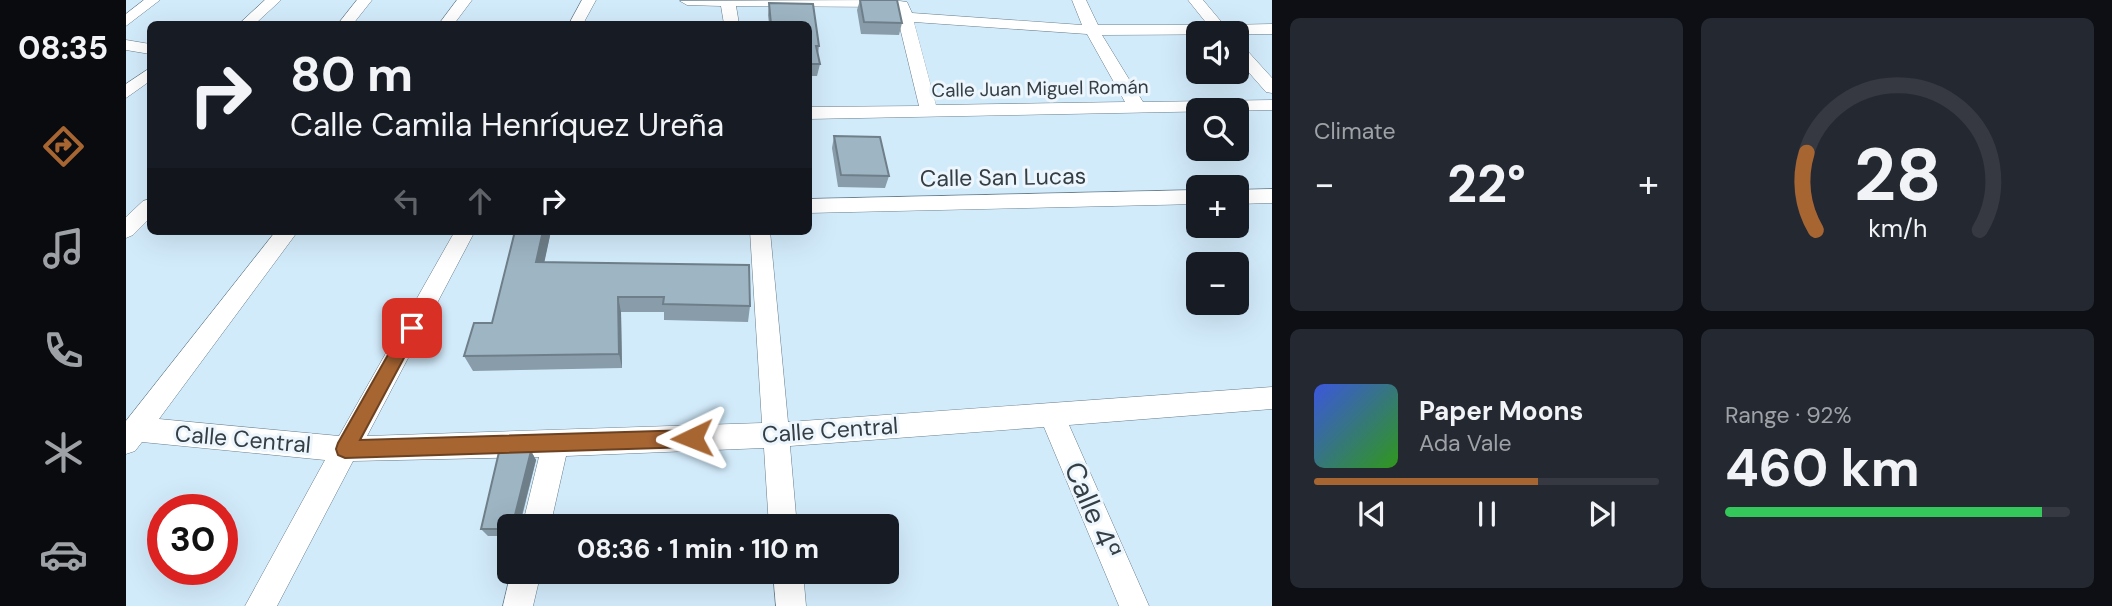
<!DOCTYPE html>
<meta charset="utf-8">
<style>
body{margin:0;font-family:"DM Sans",sans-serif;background:#242831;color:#f1f3f6;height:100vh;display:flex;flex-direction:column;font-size:26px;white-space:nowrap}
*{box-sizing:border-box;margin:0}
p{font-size:23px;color:#9ea1a6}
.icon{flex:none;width:38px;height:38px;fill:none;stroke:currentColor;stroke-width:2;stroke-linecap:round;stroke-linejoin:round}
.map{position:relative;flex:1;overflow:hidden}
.panel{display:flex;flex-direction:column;gap:18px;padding:18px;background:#0d0f14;width:840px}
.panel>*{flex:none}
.top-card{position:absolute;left:21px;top:21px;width:665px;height:214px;border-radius:10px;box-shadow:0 7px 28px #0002;background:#171b24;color:#f1f3f6;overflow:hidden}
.buttons{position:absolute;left:1060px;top:21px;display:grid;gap:14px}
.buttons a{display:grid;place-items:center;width:63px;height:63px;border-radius:10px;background:#171b24;box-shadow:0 7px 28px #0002;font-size:35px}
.speed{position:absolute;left:21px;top:494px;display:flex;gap:14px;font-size:35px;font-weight:700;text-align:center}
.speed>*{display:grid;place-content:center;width:91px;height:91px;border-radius:50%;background:#171b24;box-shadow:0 7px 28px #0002;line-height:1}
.speed .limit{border:10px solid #d22;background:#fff;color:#111}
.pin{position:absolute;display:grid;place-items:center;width:60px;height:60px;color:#fff;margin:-30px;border-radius:14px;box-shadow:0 4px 10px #0006}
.me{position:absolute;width:77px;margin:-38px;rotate:268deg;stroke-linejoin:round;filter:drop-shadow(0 0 5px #0008)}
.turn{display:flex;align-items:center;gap:24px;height:147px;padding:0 28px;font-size:32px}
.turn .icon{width:91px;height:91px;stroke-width:2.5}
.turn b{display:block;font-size:49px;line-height:60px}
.lanes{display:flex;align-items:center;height:66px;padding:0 28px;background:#0003;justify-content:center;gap:35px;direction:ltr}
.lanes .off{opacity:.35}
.big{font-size:52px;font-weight:700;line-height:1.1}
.panel .widget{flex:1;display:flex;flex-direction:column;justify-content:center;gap:10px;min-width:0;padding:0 24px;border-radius:10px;background:#242831}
.panel .dial{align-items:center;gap:0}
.dial svg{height:182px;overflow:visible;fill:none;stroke:#363941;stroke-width:7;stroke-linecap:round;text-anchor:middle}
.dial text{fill:#f1f3f6;stroke:none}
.song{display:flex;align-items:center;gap:21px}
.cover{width:84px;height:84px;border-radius:10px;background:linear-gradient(135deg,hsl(230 70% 55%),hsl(110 70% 35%))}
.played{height:7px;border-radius:4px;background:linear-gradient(90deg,#a76532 65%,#363941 65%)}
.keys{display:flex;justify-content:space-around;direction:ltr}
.heat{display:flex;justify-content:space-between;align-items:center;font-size:38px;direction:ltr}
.charge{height:10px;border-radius:5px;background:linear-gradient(90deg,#34c759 92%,#363941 0)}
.panel .tiles{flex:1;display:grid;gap:18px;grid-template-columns:repeat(2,1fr)}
.trip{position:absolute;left:371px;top:514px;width:402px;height:70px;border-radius:10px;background:#171b24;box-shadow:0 7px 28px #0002;font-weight:700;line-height:70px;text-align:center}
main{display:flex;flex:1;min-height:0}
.dock{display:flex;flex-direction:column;width:126px;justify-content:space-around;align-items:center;background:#090b0e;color:#9ea1a6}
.dock .icon{width:49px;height:49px}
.dock .selected{color:#a76532}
.dock b{font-size:32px;color:#f1f3f6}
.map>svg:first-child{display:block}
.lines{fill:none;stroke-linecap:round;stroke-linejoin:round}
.street-casing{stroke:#667c8a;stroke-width:1}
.street{fill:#fff;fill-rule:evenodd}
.wall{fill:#889ca9}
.shaded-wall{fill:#6f7f89}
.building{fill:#9eb5c4;stroke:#6f7f89;stroke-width:2}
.route{fill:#a76532;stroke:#6d4220;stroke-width:2}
.labels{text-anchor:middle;stroke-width:6;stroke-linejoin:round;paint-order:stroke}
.far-street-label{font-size:19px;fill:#343e44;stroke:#ecf6fc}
.street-label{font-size:23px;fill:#343e44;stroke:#ecf6fc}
.near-street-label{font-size:28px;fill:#343e44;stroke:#ecf6fc}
</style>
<main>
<nav class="dock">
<b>08:35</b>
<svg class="icon selected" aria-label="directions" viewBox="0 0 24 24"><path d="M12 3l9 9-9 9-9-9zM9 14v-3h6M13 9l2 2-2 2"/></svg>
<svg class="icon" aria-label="music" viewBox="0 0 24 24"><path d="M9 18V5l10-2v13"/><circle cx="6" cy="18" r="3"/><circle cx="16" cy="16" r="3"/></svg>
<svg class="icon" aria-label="phone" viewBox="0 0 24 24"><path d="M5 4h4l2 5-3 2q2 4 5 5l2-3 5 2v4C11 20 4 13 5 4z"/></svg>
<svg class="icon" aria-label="climate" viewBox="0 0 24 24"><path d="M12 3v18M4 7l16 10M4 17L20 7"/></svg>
<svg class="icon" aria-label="car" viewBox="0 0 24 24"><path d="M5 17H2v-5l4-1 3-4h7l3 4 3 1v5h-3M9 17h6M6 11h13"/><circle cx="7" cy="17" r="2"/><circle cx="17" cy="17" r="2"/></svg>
</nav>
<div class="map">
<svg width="1146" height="606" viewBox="0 0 1146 606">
<rect width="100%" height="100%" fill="#d2ebfb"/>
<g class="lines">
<defs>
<g id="street">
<path d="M18 0H34L0 26V14Z"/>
<path d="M139 0H155L129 24H113Z"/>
<path d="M231 0H246L227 24H212Z"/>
<path d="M331 0H346L328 24H313Z"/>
<path d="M456 0H470L457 24H443Z"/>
<path d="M766 0 781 2 786 13 956 25 946 0H960L972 25H1082L1062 0H1077L1098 25 1146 24V34L976 35 1017 102 1146 100V110L682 119V107L793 106 769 7 610 6 613 24H598L595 6 561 5 554 1ZM788 22 961 34 999 102 810 105Z"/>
<path d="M0 40 24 44V54L0 50Z"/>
<path d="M1111 44 1117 46 1146 78V93L1140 92 1111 59Z"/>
<path d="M24 68V81L0 98V84Z"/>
<path d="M1146 189V203L1111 204V190Z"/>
<path d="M1073 190V204L682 213V199Z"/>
<path d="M24 199V218L7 235 0 238V217L17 201Z"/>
<path d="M150 231H172L33 419 213 436 329 231H349L241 436 636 423 624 231H644L662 422 1146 387V409L943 425 1023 606H993L918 427 664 446 671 527H643L638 448 440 456 424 527H396L413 457 227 461 151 606H119L199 460 16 442 9 451 0 454V421Z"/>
<path d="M385 572H415L407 606H377Z"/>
<path d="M647 572H677L680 606H650Z"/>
</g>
</defs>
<use href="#street" class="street-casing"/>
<use href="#street" class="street"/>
</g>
<g class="wall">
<path d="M734 0H771L776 23 773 35 735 34 731 10Z"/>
<path d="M643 3 687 4 693 46 692 55 694 64 691 76H682V24H643L642 15Z"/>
<path d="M708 136 763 176 759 188 712 187 706 148Z"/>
<path d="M389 231H425L418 262 624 306 622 322 538 320V312H495L496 368 347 371 338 356 366 323Z"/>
<path d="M483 231H547V233L483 232Z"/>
<path d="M405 451 410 460 395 521 383 527V536H362L355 529Z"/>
</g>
<g class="shaded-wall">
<path d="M417 231H425L415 278 410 262Z"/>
<path d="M492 297 495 312 496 368 493 354Z"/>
<path d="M405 451 410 460 393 526 388 519Z"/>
</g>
<g class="building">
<path d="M734 0H771L776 23 738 22Z"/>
<path d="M643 3 687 4 693 46H690L694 64H682V24H645Z"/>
<path d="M708 136 754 137 763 176 715 175Z"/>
<path d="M389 231H417L410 262 623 265 624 306 537 304 538 297H492L493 354 338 356 348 323H366Z"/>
<path d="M405 451 388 519 399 522 398 527H383V529H355L373 452Z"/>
</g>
<path class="route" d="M286 321 294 328 234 440 566 430 573 432 575 438 573 444 566 447 219 458 212 455 210 449 212 443 280 323Z"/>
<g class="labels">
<g class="far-street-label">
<text transform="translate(914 88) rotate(-1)" y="7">Calle Juan Miguel Román</text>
</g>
<g class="street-label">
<text transform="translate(877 177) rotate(-1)" y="8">Calle San Lucas</text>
<text transform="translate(704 430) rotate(-4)" y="8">Calle Central</text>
<text transform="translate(117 439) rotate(5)" y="8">Calle Central</text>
</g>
<g class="near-street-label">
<text transform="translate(967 510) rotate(67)" y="10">Calle 4ª</text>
</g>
</g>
</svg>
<div class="buttons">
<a><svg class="icon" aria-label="sound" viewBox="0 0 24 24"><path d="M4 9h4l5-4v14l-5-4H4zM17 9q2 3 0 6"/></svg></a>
<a><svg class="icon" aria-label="search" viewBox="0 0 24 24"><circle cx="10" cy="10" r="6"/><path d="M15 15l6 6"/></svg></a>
<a>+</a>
<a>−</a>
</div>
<div class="speed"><div class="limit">30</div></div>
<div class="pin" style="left:286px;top:328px;background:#d93025"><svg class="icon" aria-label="arrive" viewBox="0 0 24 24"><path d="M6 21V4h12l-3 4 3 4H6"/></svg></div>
<svg class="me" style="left:566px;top:438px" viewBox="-20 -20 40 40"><path d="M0-17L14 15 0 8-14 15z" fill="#a76532" stroke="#fff" stroke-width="4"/></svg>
<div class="trip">08:36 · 1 min · 110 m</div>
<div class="top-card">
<div class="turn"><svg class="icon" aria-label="right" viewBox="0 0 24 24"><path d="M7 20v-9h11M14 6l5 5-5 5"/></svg><div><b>80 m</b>Calle Camila Henríquez Ureña</div></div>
<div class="lanes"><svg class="icon off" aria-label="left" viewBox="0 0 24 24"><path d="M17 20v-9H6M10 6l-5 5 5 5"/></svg><svg class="icon off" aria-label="ahead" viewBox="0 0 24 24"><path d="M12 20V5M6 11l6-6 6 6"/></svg><svg class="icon" aria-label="right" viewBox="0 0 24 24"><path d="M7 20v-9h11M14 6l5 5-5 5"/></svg></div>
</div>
</div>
<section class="panel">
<div class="tiles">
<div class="widget"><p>Climate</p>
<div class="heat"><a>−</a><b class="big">22°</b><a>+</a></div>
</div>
<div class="widget dial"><svg viewBox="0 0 100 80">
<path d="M14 69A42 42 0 1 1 86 69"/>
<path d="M14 69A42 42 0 0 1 10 35" stroke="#a76532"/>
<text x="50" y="56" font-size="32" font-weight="700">28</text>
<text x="50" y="72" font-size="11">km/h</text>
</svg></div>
<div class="widget">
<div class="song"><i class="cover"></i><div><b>Paper Moons</b><p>Ada Vale</p></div></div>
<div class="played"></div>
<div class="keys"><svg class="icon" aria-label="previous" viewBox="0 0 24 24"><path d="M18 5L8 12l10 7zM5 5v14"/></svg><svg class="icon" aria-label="pause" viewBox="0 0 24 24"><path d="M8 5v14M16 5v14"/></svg><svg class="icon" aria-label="next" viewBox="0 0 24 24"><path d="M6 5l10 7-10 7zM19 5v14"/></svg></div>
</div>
<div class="widget"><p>Range · 92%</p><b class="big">460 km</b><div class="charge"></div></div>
</div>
</section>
</main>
